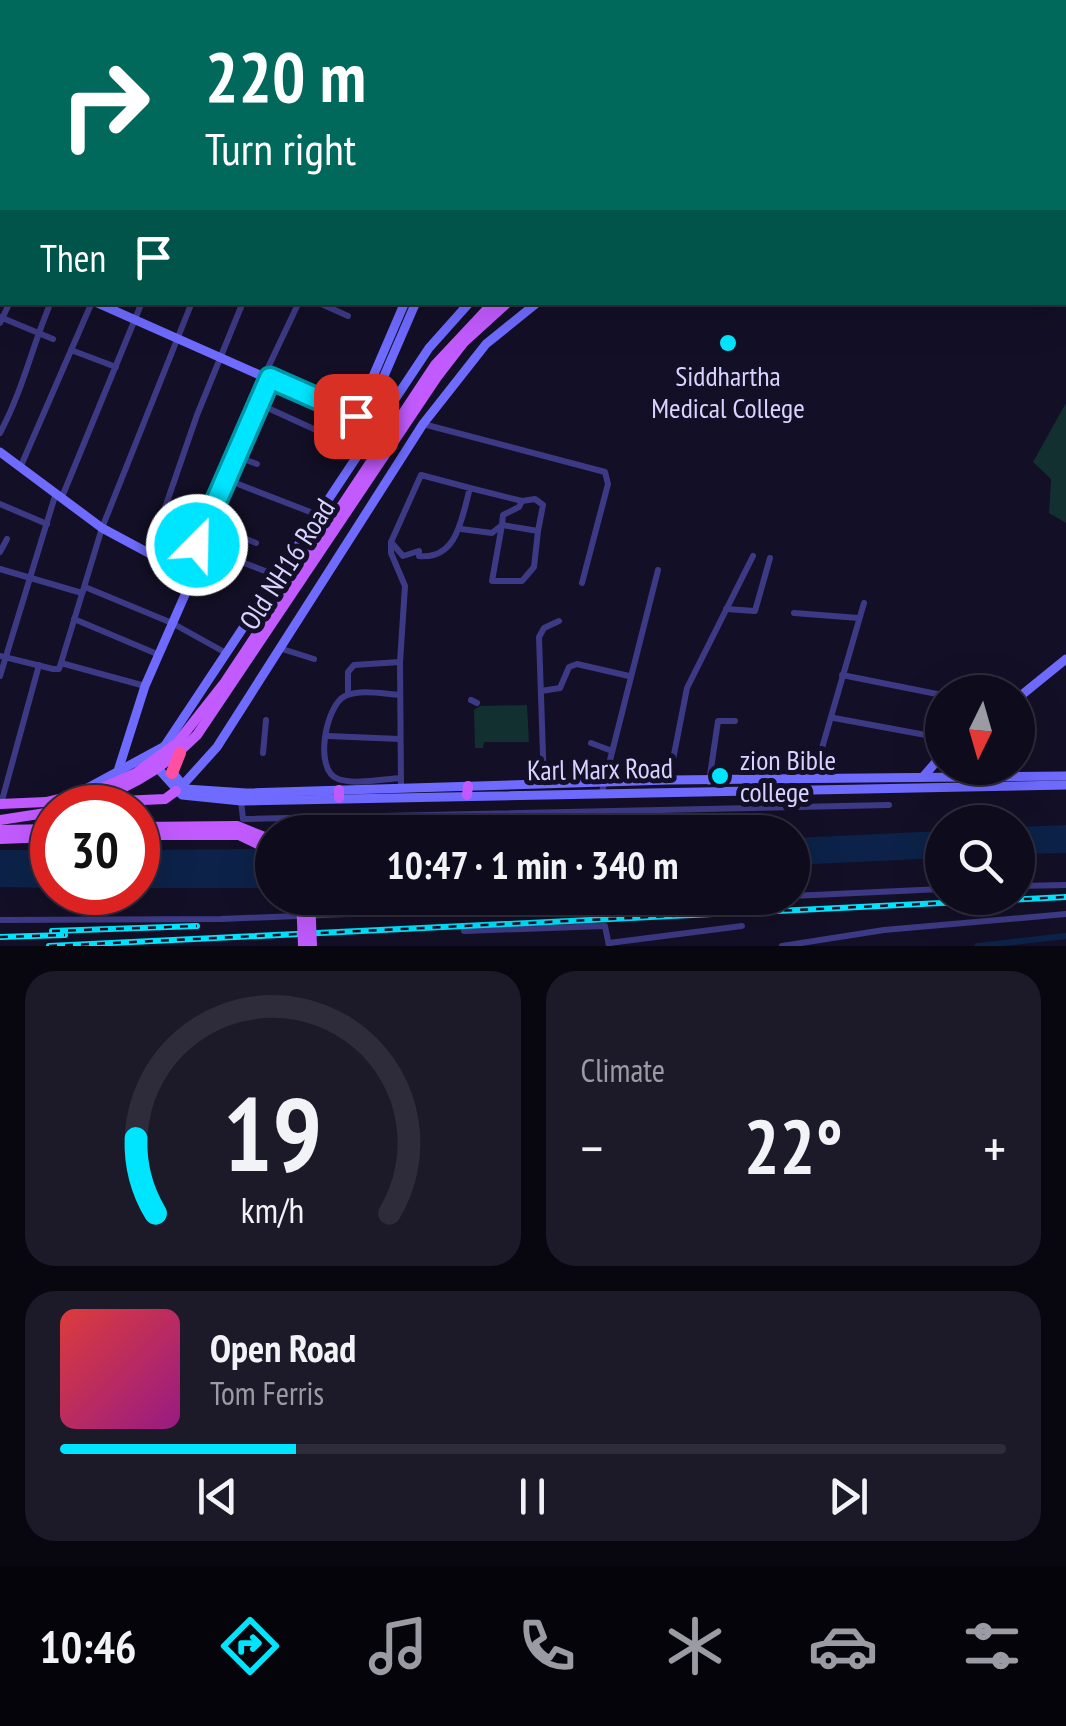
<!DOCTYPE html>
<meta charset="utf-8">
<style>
body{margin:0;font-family:"PT Sans Narrow",sans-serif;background:#1c1929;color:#f1f3f6;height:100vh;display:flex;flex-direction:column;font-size:38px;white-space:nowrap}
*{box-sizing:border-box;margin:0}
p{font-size:32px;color:#9b9ba3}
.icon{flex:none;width:55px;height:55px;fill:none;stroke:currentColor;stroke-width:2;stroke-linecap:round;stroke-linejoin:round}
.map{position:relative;height:946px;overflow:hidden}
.panel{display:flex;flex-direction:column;gap:25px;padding:25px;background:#08060f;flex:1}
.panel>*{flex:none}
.top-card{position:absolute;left:0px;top:0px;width:1068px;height:305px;box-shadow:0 10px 40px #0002,0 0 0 2px #2e2b3b;background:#00695c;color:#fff;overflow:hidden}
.needle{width:65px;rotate:185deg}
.controls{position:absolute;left:925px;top:675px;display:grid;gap:20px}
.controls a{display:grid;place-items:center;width:110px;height:110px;border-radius:50%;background:#0e0b1c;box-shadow:0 10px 40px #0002,0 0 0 2px #2e2b3b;font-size:50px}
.speed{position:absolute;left:30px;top:785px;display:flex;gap:20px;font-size:50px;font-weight:700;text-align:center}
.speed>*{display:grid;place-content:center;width:130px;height:130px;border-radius:50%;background:#0e0b1c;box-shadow:0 10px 40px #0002,0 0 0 2px #2e2b3b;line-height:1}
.speed .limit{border:15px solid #d22;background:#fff;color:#111}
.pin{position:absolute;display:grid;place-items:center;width:85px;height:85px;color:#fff;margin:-42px;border-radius:20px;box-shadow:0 5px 15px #0006}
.me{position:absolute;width:110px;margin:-55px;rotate:23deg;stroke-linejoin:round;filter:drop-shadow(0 0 8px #0008)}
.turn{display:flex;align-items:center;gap:35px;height:210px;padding:0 40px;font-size:45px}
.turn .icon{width:130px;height:130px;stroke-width:2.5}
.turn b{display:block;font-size:70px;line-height:85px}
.then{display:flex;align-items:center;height:95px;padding:0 40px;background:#0003;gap:20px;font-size:38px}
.big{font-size:75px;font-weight:700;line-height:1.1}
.panel .widget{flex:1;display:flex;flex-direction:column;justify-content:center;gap:15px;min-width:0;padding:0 35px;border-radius:30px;background:#1c1929}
.panel .dial{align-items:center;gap:0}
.dial svg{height:260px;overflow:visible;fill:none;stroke:#2e2b3b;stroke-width:7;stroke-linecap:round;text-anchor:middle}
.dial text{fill:#f1f3f6;stroke:none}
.song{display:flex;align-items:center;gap:30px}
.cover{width:120px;height:120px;border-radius:15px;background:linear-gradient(135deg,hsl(0 70% 55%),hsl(310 70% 35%))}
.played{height:10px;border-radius:5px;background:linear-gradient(90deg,#00e5ff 25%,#2e2b3b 25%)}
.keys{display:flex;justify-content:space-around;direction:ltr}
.heat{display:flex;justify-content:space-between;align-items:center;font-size:55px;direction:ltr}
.panel .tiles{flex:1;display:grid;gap:25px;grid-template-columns:1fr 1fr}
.widget:last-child{grid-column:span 2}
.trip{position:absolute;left:255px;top:815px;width:555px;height:100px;border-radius:50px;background:#0e0b1c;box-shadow:0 10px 40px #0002,0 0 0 2px #2e2b3b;font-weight:700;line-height:100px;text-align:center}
.tab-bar{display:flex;height:160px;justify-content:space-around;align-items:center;background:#06040b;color:#9b9ba3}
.tab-bar .icon{width:70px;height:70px}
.tab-bar .on{color:#00e5ff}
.tab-bar b{font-size:45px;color:#f1f3f6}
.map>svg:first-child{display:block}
.green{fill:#12302f}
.water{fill:#0c2248}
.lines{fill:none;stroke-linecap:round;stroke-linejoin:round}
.canal{stroke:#0c2248;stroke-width:6}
.street{stroke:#3d3a85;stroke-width:6}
.secondary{stroke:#6f6bff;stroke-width:9}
.primary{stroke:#c25bff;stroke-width:10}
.highway{stroke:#ff4fa3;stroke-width:12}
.rail-casing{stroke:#00e5ff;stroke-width:6}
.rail{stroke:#130f26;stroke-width:2.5;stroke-dasharray:8;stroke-linecap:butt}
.primary-bridge{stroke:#c25bff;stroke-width:10}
.route-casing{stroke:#0095a6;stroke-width:25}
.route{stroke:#00e5ff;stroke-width:18}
.poi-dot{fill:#00e5ff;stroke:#130f26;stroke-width:4}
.labels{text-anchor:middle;stroke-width:10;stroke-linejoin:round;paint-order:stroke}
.poi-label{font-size:28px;fill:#d9d4ff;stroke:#130f26}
.street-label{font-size:28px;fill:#d9d4ff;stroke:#130f26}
</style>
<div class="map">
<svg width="1066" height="946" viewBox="0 0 1066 946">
<rect width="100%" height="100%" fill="#130f26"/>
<g class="green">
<path d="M1066 403V523L1049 513 1051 479 1033 462Z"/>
<path d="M527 705 529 742H484L483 748H475L474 710 480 706Z"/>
</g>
<g class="water">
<path d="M1066 825V853L1018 854V827Z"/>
<path d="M942 831V858L793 865V838Z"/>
<path d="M272 849V888H138V850Z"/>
<path d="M0 850H52V888L0 887Z"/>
</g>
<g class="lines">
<path class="canal" d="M977 946 1066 936"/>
<g class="street">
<path d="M293 0 298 2"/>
<path d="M598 0 603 2"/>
<path d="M722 0 725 2"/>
<path d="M1001 0 1005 2"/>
<path d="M51 2 52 0"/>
<path d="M136 2 137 0"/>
<path d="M179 2 180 0"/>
<path d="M202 2 203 0"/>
<path d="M241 2 243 0"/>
<path d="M342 2 343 0"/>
<path d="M376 2 377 0"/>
<path d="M465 2 466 0"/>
<path d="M575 2 577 0"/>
<path d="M630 2 631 0"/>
<path d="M679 2 681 0"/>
<path d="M830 2 833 0"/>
<path d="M1065 51 1066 49"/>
<path d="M1065 128 1066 126"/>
<path d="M317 302 348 316"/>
<path d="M0 317 53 339"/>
<path d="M0 323 10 302"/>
<path d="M71 350 116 367"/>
<path d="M264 376 299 302"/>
<path d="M259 404 362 451"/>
<path d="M423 424 605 472 608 484 582 583"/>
<path d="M0 433C23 390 32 346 51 302"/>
<path d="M235 456 257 464"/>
<path d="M20 468 92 302"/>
<path d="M225 479 318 515"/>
<path d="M62 497 142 302"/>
<path d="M522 501 535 499 543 505 538 531 502 525 492 581H522L534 567 538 531"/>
<path d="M0 504 47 524"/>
<path d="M207 523 256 543"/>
<path d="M461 529 492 533 502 525 503 515 519 507 522 501 470 488"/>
<path d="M391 542 403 556 419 551V556C458 560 462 516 470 488L421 475 391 542V553L405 586 400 662 401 787"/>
<path d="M197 545 278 576"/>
<path d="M0 552 7 539"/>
<path d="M149 554 197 415 243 302"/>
<path d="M0 569 82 593 85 587 172 623 226 653"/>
<path d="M184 572 269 380"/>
<path d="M726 609 755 611 770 558"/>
<path d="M794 613 859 618"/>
<path d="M74 619 157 654"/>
<path d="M279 648 314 659"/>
<path d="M0 656 53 669H59L61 663 145 686"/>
<path d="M61 663 102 528 192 302"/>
<path d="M842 675 942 695"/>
<path d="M0 676 55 496"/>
<path d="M541 691 560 688 569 667 577 664 629 676"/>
<path d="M348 694V672L354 665 400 662"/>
<path d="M400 695C383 694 361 689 345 696 326 705 313 770 338 779 355 785 383 779 401 778"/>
<path d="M471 700 477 703"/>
<path d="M834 718 942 738"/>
<path d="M328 736 400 739"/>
<path d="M591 743 612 751"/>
<path d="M263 753 266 720"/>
<path d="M813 779 864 603"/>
<path d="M669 780 687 688 753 556"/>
<path d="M709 782 718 721H735"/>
<path d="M544 784 539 637 544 628 559 621"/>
<path d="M602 792 658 570"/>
<path d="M241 801 243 819 889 805"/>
<path d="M1 804 39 665"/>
<path d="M1018 886 1066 885"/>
<path d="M792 896 942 889"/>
<path d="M0 920 221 919 749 898"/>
<path d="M464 931 605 926 609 946"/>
<path d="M609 943 742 926"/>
<path d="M782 946 884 930 1066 914"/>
</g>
<g class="secondary">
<path d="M874 0 876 2"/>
<path d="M534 2 535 0"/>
<path d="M546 2 547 0"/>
<path d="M891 2 894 0"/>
<path d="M945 2 947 0"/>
<path d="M0 112 2 113"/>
<path d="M1065 201 1066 202"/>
<path d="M0 205 2 200"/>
<path d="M1065 212 1066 213"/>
<path d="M0 263 2 264"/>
<path d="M95 302 377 427"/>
<path d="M356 416 405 302"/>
<path d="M365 420 416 302"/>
<path d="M0 452 102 528 184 572 191 581 145 686 117 774"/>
<path d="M1018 698 1066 659"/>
<path d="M164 747 429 348 470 302"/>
<path d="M154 764 182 795 241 801 1066 785"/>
<path d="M171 771 186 789 246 793 669 780 1066 776"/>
<path d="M923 777 942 755"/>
<path d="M180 788 217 747 423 424 486 344 538 302"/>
<path d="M82 791 165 746"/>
</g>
<g class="primary">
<path d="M907 2 910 0"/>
<path d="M922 2 925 0"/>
<path d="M339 790V798"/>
<path d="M467 795 468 786"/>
<path d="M99 802 165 799 176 791"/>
<path d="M0 804 46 802 97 790 136 773 177 743 225 682 435 365 494 302"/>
<path d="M69 808C120 793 159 773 197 735L437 377 464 342 508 302"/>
<path d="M0 820 52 812"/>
<path d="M138 827 237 826 272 840"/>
<path d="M0 830 52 829"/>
<path d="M138 835H239L272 851"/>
<path d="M0 839 52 837"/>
</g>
<g class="highway">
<path d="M172 773 180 753"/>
<path d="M89 808 92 801"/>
</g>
<defs>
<g id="rail">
<path d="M52 931 197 926"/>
<path d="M0 937 65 935"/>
<path d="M49 946 1066 897"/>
</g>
</defs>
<use href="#rail" class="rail-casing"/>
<use href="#rail" class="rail"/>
<g class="primary-bridge">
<path d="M301 898 303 946"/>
<path d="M310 898 312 946"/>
</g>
</g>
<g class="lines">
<defs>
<path id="route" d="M197 545 270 378 356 416"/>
</defs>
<use href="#route" class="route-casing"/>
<use href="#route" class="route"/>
</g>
<g class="poi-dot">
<circle cx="728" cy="343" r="10"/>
<circle cx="720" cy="776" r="10"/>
</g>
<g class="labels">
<g class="poi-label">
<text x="728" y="386">Siddhartha<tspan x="728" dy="32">Medical College</tspan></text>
<text x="740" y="770" text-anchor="start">zion Bible<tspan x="740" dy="32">college</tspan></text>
</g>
<g class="street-label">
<text transform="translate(287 564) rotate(-57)" y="10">Old NH16 Road</text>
<text transform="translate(600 769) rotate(-1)" y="10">Karl Marx Road</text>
</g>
</g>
</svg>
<div class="controls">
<a><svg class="needle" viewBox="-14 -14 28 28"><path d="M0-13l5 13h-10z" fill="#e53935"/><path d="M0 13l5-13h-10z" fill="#9b9ba3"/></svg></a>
<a><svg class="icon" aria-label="search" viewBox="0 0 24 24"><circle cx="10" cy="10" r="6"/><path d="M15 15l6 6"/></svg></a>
</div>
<div class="speed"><div class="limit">30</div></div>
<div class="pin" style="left:356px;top:416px;background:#d93025"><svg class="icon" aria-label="arrive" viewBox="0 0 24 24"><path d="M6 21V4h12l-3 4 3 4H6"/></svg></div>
<svg class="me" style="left:197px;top:545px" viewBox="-20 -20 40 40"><circle r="17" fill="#00e5ff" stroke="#fff" stroke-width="3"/><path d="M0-11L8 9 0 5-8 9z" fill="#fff"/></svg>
<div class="trip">10:47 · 1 min · 340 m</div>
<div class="top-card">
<div class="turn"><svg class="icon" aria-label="right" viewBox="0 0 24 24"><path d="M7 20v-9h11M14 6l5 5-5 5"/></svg><div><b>220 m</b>Turn right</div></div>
<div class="then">Then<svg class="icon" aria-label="arrive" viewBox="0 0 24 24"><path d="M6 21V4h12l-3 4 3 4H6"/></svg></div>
</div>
</div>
<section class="panel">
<div class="tiles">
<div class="widget dial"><svg viewBox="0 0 100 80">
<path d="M14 69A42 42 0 1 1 86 69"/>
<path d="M14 69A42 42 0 0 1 8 46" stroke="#00e5ff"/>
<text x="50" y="56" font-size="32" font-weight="700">19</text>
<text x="50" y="72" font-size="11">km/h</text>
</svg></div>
<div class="widget"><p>Climate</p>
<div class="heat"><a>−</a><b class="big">22°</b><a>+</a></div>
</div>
<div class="widget">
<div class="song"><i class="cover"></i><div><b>Open Road</b><p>Tom Ferris</p></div></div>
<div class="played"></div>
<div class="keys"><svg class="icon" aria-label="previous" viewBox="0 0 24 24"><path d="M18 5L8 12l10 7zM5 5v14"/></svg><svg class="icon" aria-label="pause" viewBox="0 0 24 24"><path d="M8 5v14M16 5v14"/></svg><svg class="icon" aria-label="next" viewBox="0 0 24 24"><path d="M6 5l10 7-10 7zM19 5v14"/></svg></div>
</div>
</div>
</section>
<nav class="tab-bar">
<b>10:46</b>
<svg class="icon on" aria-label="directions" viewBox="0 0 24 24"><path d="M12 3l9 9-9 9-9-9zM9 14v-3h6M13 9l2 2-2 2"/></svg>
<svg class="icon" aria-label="music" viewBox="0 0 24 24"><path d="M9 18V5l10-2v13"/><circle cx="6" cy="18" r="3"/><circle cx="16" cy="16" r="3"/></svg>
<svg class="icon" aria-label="phone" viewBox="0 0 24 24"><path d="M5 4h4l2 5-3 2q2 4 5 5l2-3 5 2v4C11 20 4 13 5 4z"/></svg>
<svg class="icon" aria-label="climate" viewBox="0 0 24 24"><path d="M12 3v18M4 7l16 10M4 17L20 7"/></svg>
<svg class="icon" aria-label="car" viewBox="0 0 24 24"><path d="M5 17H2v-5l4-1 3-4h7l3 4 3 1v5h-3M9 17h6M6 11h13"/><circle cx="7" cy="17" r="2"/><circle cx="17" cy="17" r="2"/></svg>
<svg class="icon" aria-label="filters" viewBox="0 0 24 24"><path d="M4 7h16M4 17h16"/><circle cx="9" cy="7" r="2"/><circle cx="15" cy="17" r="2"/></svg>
</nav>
